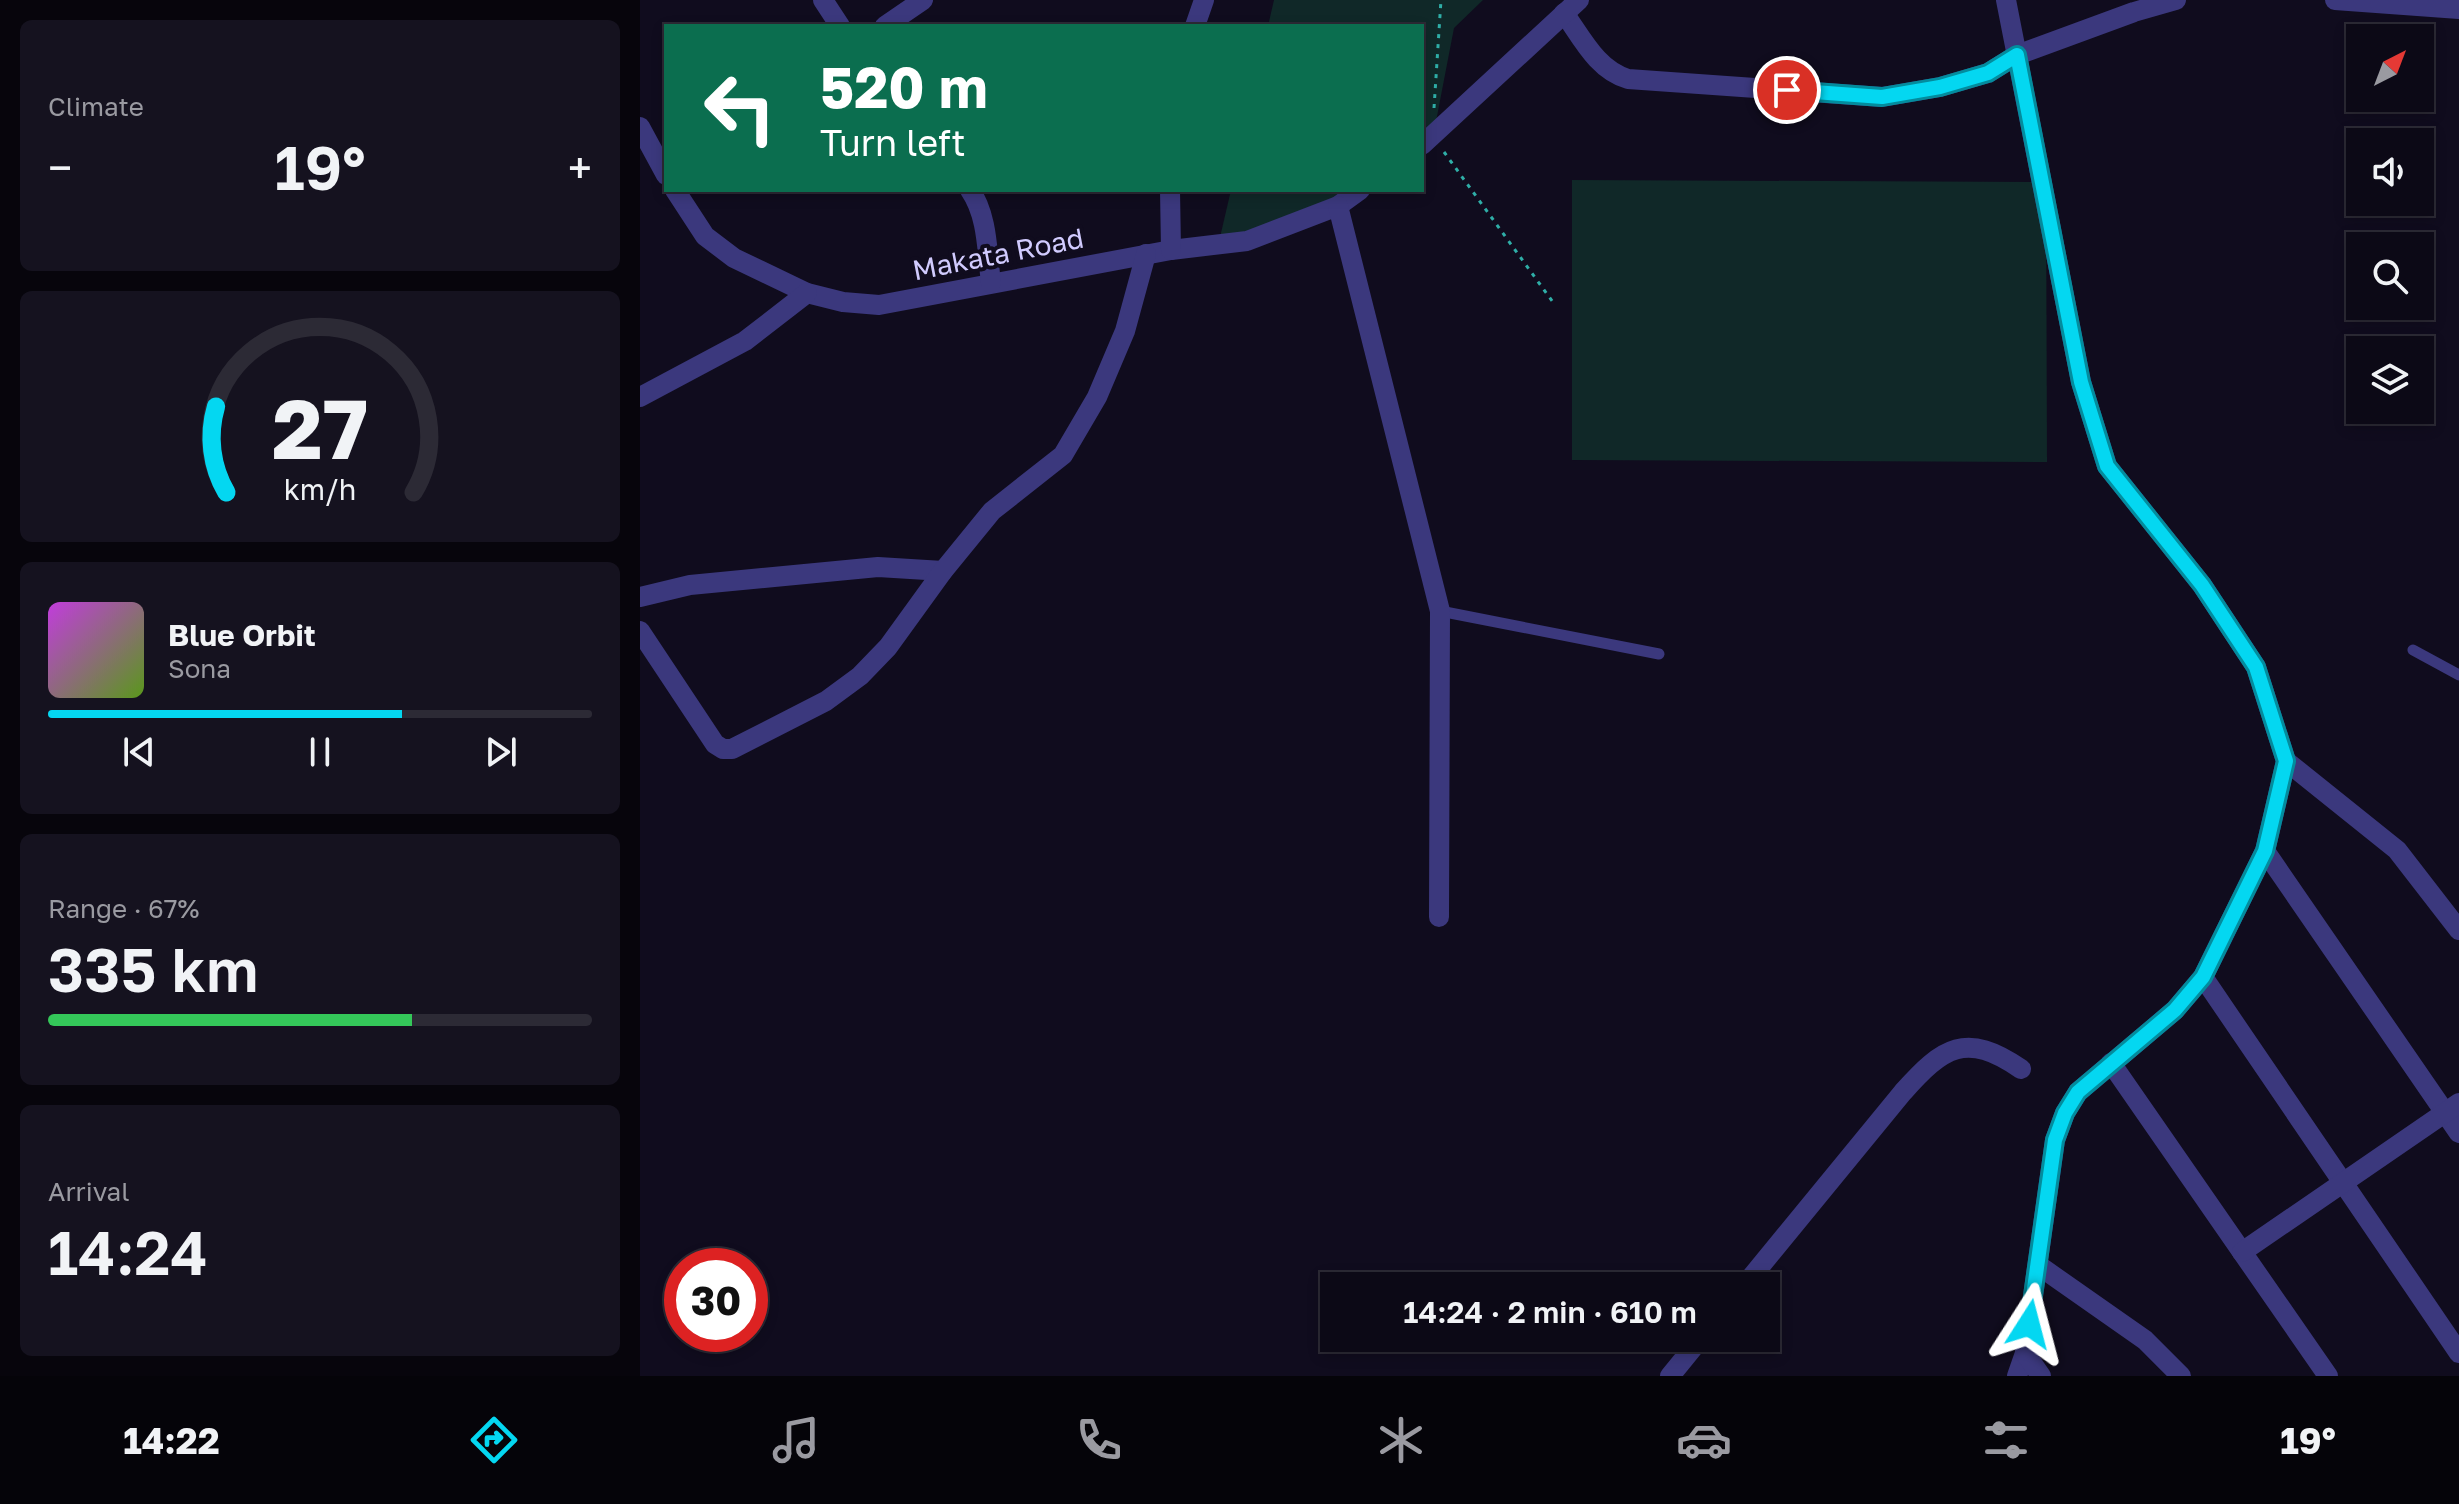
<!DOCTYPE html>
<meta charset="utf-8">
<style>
body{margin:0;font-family:"Golos Text",sans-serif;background:#15121f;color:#f1f3f6;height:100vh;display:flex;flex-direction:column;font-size:30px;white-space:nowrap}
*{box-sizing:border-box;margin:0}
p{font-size:26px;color:#9a9aa1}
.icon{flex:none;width:44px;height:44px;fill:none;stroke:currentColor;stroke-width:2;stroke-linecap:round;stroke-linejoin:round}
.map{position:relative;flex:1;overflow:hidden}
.sheet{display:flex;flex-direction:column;gap:20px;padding:20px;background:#07050c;width:640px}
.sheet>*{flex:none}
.banner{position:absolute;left:24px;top:24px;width:760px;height:168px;border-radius:0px;box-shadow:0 4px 12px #0003,0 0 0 2px #2c2a35;background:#0b6e4f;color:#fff;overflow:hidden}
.needle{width:52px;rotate:42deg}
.tools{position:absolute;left:1706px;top:24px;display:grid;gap:16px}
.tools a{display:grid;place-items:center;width:88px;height:88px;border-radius:0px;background:#0c0916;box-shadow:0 4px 12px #0003,0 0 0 2px #2c2a35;font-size:40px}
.speed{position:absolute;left:24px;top:1248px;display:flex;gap:16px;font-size:40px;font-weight:700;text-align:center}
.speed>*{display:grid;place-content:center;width:104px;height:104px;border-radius:50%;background:#0c0916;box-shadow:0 4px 12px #0003,0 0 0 2px #2c2a35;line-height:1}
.speed .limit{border:12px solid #d22;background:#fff;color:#111}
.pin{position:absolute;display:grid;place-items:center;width:68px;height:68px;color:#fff;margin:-34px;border:4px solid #fff;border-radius:50%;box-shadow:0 2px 8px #0007}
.me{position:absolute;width:88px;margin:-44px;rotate:9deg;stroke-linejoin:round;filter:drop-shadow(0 0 6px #0008)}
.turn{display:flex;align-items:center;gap:28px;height:168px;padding:0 24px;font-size:36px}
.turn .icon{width:104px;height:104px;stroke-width:2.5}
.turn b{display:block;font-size:56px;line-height:68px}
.big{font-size:60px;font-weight:600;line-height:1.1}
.sheet .tile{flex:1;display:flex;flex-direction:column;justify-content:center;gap:12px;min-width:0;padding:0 28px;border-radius:12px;background:#15121f}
.sheet .dial{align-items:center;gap:0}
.dial svg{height:208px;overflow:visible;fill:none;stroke:#2c2a35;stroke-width:7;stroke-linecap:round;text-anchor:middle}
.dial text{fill:#f1f3f6;stroke:none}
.song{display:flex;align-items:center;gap:24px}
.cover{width:96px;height:96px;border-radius:12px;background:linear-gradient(135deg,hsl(290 70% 55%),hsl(90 70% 35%))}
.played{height:8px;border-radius:4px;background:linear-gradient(90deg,#04d7f1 65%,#2c2a35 65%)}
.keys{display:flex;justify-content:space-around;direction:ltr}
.heat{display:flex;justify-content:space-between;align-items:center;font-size:44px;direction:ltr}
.charge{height:12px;border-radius:6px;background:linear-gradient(90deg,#34c759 67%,#2c2a35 0)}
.trip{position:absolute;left:680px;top:1272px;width:460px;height:80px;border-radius:0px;background:#0c0916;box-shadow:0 4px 12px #0003,0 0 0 2px #2c2a35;font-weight:600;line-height:80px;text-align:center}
.tab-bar{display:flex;height:128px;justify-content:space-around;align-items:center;background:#050409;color:#9a9aa1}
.tab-bar .icon{width:56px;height:56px}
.tab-bar .current{color:#04d7f1}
.tab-bar b{font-size:36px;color:#f1f3f6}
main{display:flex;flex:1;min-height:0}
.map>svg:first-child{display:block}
.green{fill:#102828}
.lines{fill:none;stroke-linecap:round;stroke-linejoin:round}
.path{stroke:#2faea7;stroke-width:3;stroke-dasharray:4 6;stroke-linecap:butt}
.service{stroke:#3b387d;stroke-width:11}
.minor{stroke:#3b387d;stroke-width:20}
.route-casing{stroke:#038c9d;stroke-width:20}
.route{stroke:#04d7f1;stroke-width:14}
.labels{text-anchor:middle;stroke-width:8;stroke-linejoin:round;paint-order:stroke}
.street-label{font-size:28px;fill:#d1cbfe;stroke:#100c1e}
</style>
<main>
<section class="sheet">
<div class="tile"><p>Climate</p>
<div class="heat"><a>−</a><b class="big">19°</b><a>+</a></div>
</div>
<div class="tile dial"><svg viewBox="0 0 100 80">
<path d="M14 69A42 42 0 1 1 86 69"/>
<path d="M14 69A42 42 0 0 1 10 36" stroke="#04d7f1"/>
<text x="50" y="56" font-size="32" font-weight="700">27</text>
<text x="50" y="72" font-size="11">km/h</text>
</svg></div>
<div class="tile">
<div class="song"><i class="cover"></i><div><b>Blue Orbit</b><p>Sona</p></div></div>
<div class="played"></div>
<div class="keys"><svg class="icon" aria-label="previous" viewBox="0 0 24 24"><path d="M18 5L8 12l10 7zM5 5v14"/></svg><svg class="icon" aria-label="pause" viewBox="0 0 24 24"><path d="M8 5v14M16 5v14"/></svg><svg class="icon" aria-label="next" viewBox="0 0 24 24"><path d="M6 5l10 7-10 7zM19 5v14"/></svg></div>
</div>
<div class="tile"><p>Range · 67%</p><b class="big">335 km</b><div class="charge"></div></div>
<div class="tile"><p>Arrival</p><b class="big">14:24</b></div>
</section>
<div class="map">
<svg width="1819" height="1376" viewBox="0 0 1819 1376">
<rect width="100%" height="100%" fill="#100c1e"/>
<g class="green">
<path d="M634 0H843L814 28 793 137 782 145V26H628Z"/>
<path d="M932 180 1406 182 1407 462 932 460Z"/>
<path d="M591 190H720L578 246Z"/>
</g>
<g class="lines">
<g class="path">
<path d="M794 108 801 0"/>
<path d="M804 152 915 305"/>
</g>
<g class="service">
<path d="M800 611 1019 654"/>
<path d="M1773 650 1819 675"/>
</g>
<g class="minor">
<path d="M183 0 200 26"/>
<path d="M1366 0 1441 382 1467 466 1562 585 1616 667 1646 761 1625 851 1563 977 1535 1010 1438 1092 1425 1113 1415 1140 1385 1353 1377 1376"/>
<path d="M1695 0 1819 9"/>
<path d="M924 13C942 38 957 70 988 79L1242 97 1300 87 1348 73 1377 55 1494 12 1536 0"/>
<path d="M245 26 283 0"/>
<path d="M555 26 564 0"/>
<path d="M0 127 26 175"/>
<path d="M782 145 939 0"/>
<path d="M35 190 65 236 94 258 167 293 203 302 239 305 531 250 607 241 698 206 720 190"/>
<path d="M330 190C348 216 347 252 351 283"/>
<path d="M530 190 531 250"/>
<path d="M698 206 800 611 799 917"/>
<path d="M0 397 105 341 167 293"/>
<path d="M0 597 50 585 238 567 303 571"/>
<path d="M0 631 75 744 83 749H92L186 701 220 676 248 647 303 571 352 511 423 455 457 397 485 331 506 254"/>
<path d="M1646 761 1757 850 1819 930"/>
<path d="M1625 851 1819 1133"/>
<path d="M1563 977 1819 1353"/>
<path d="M1471 1063 1688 1376"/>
<path d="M1602 1252 1819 1103"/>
<path d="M1398 1265 1505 1340 1541 1376"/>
<path d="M1104 1286 1263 1092C1303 1047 1326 1031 1381 1069"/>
<path d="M1385 1353 1401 1376"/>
<path d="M1030 1376 1061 1338"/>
</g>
</g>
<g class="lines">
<defs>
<path id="route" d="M1147 90 1242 97 1300 87 1348 73 1377 55 1441 382 1467 466 1562 585 1616 667 1646 761 1625 851 1563 977 1535 1010 1438 1092 1425 1113 1415 1140 1389 1324"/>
</defs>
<use href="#route" class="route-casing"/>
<use href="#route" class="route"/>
</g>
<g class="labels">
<g class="street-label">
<text transform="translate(358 254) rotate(-11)" y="10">Makata Road</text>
</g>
</g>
</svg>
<div class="tools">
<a><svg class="needle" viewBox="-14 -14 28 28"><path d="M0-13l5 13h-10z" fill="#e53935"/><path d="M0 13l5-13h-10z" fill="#9a9aa1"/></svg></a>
<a><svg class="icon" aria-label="sound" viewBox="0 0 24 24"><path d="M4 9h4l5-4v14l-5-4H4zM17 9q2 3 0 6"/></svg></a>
<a><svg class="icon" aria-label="search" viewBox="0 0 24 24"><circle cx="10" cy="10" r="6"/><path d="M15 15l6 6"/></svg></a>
<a><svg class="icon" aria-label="layers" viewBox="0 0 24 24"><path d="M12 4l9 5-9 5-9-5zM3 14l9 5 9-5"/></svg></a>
</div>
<div class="speed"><div class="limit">30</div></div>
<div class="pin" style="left:1147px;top:90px;background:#d93025"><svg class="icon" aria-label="arrive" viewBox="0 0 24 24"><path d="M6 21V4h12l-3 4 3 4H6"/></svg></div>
<svg class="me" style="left:1389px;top:1324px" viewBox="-20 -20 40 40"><path d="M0-17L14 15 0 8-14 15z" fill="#04d7f1" stroke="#fff" stroke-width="4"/></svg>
<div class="trip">14:24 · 2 min · 610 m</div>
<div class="banner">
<div class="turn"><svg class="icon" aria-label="left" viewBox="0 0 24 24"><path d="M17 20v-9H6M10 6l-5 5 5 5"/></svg><div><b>520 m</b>Turn left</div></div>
</div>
</div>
</main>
<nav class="tab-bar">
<b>14:22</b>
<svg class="icon current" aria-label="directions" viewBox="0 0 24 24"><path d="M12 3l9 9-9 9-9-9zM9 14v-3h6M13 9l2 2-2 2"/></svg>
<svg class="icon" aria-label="music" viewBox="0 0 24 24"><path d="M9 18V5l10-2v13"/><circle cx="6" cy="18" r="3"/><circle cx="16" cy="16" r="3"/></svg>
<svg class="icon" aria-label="phone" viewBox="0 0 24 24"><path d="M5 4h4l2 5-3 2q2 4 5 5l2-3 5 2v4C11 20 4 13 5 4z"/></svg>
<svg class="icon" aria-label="climate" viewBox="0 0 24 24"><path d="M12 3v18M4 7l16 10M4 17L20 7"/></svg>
<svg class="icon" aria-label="car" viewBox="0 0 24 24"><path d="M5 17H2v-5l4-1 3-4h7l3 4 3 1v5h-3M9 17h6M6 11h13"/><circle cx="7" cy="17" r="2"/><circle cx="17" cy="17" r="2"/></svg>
<svg class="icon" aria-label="filters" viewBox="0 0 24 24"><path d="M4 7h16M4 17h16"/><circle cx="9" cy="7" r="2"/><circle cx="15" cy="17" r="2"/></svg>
<b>19°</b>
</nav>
